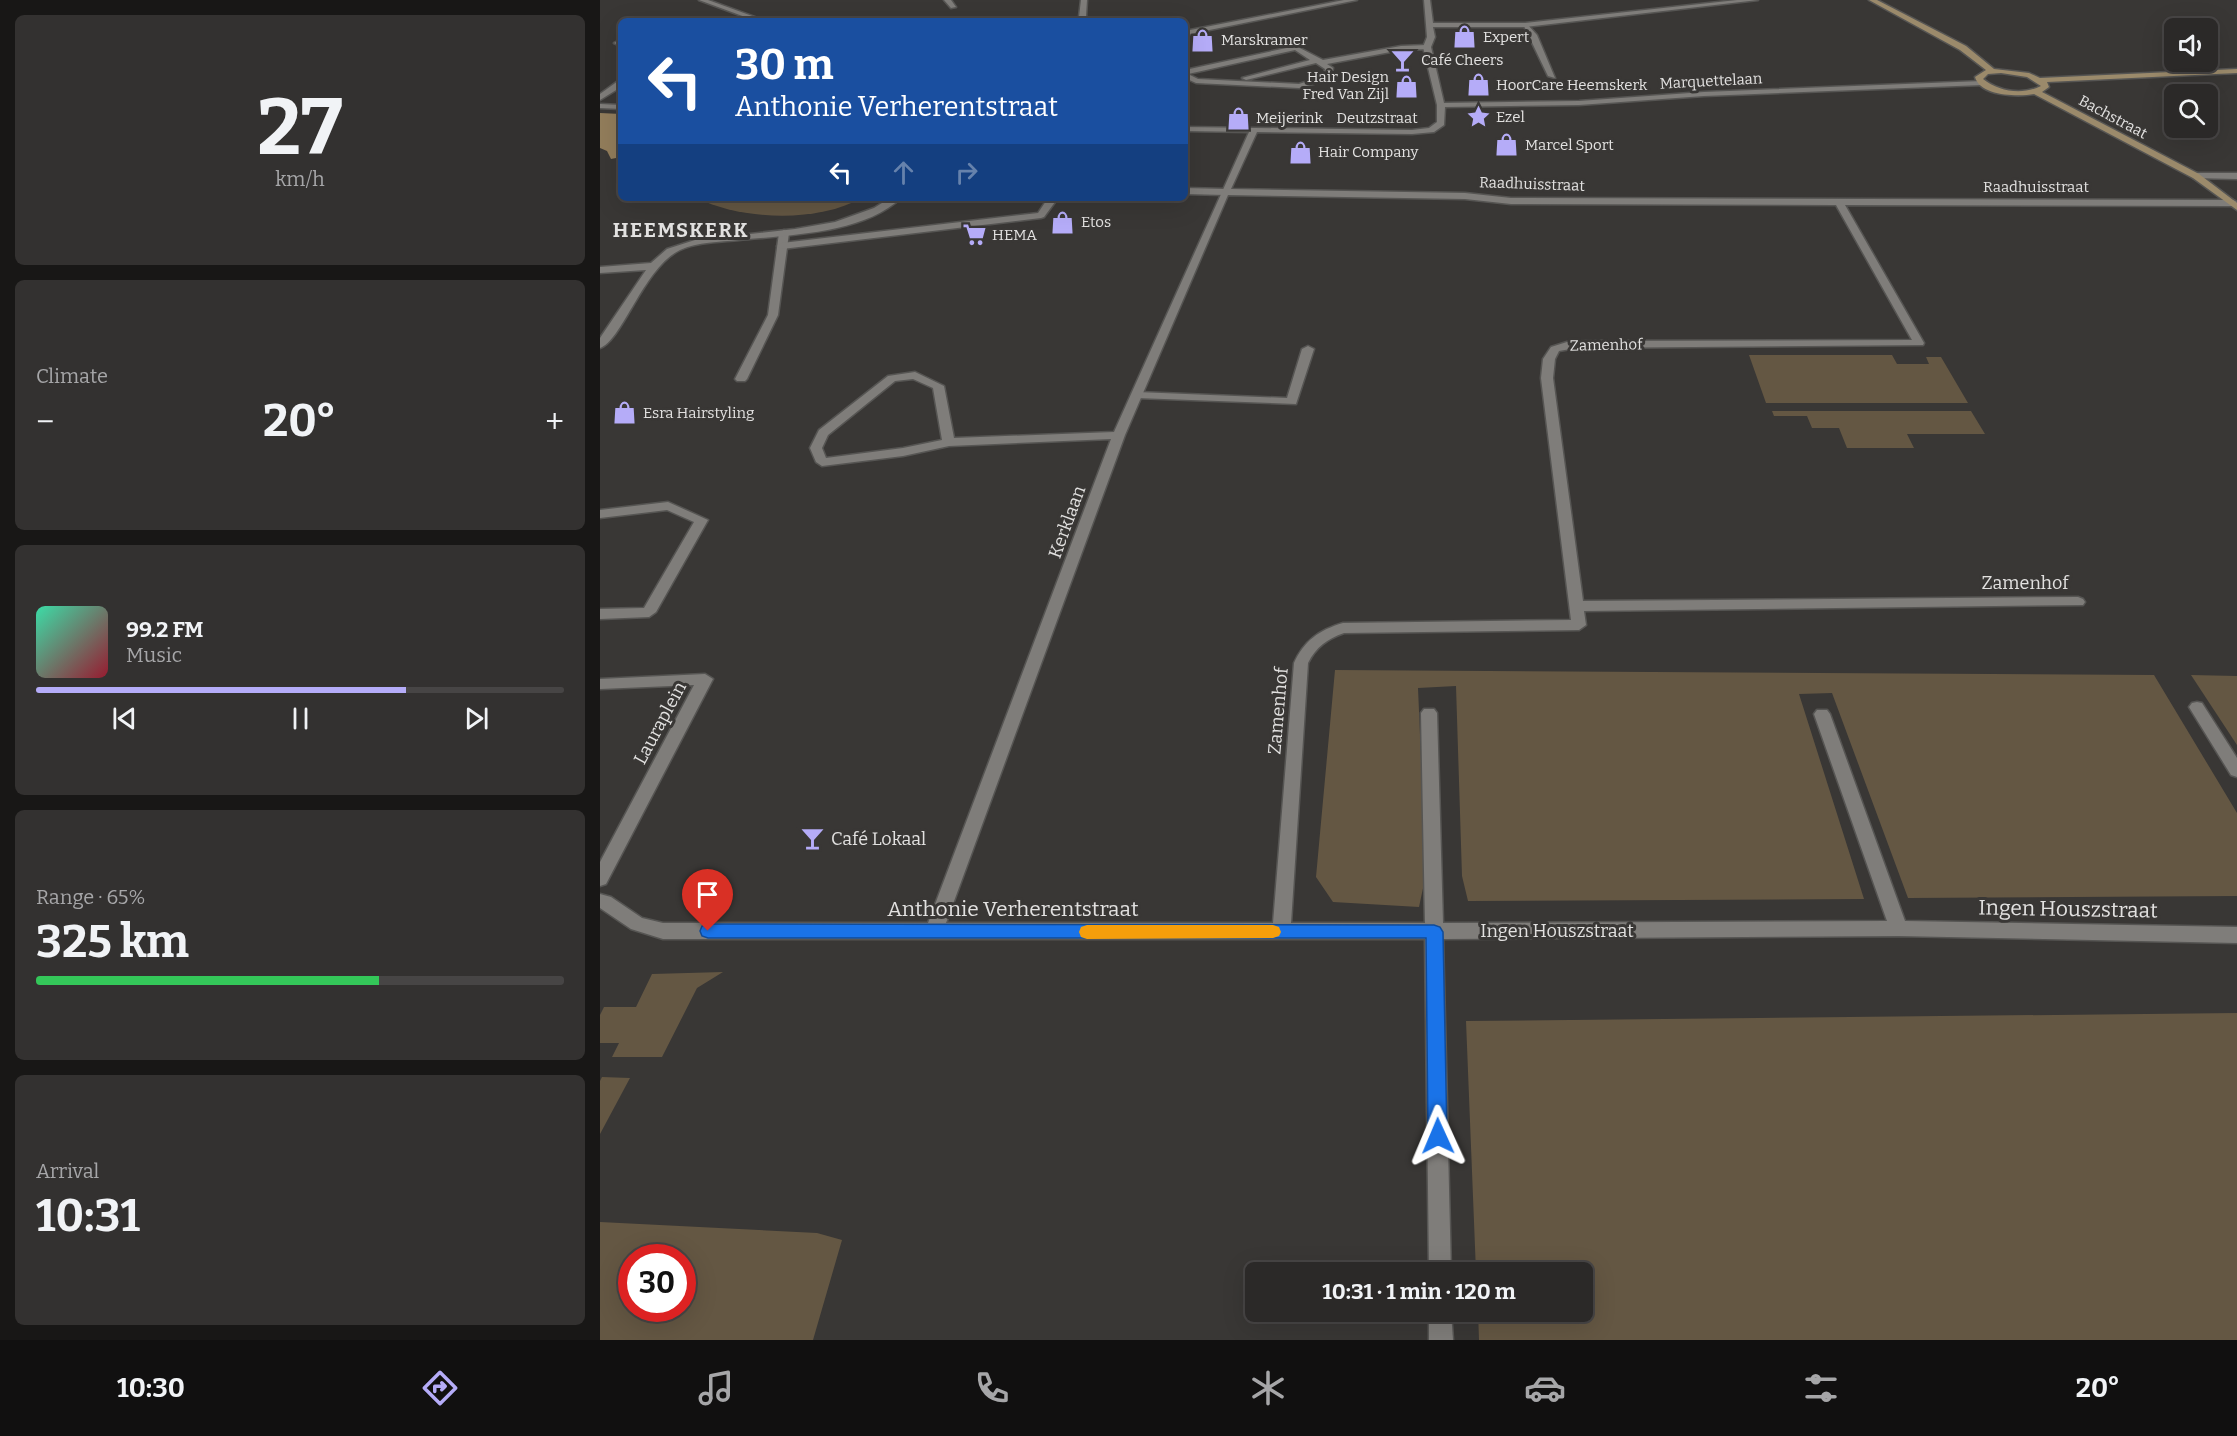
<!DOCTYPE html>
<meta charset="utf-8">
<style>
body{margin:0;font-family:Bitter,serif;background:#333130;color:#f1f3f6;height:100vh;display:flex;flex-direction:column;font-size:22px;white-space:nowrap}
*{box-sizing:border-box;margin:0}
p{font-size:20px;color:#a6a6a8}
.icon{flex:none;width:33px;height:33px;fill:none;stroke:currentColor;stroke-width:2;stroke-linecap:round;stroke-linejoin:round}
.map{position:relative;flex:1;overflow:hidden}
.drawer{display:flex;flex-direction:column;gap:15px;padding:15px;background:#181716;width:600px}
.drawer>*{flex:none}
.top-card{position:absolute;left:18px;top:18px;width:570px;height:183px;border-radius:9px;box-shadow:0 6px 24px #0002,0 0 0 2px #474545;background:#1a4fa0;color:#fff;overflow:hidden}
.buttons{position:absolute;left:1564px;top:18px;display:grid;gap:12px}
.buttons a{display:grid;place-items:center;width:54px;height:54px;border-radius:9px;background:#2b2928;box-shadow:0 6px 24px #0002,0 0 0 2px #474545;font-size:30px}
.speed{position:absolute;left:18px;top:1244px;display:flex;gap:12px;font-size:30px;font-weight:700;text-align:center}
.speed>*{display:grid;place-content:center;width:78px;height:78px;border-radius:50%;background:#2b2928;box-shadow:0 6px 24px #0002,0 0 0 2px #474545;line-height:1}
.speed .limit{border:9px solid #d22;background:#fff;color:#111}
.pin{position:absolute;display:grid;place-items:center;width:51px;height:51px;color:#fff;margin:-62px -26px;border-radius:50% 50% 50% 0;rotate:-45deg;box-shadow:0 0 6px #0007}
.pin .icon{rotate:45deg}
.me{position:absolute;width:66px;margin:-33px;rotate:359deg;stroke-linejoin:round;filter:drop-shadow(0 0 4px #0008)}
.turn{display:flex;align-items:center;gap:21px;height:126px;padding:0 18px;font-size:27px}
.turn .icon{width:78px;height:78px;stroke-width:2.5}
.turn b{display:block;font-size:42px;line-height:51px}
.lanes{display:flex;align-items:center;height:57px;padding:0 18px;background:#0003;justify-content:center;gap:30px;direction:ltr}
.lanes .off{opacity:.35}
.big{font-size:45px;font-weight:700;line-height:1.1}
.drawer .card{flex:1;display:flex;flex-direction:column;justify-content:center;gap:9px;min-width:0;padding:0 21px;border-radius:9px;background:#333130}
.drawer .dial{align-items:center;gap:0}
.dial b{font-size:78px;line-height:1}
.song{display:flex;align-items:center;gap:18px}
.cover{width:72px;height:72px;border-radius:9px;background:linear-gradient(135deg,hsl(160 70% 55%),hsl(350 70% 35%))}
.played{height:6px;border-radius:3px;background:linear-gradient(90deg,#b5acf8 70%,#474545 70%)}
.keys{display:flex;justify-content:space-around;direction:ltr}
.heat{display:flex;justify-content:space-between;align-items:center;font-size:33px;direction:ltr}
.charge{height:9px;border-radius:4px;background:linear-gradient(90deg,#34c759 65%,#474545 0)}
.trip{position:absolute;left:645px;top:1262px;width:348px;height:60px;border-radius:9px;background:#2b2928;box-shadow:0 6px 24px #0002,0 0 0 2px #474545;font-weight:700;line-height:60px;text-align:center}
.dock{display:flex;height:96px;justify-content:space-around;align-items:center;background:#111010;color:#a6a6a8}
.dock .icon{width:42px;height:42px}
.dock .on{color:#b5acf8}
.dock b{font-size:27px;color:#f1f3f6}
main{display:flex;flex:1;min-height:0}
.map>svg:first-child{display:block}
.green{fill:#645743;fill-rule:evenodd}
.water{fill:#927d5b}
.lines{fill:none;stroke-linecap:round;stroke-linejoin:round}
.lane-casing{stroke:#565553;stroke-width:3}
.street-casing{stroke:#565553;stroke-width:3}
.secondary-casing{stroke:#565553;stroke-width:3}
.lane{fill:#7f7d7a;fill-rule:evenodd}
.street{fill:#7f7d7a;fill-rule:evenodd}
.secondary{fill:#9b8a6b;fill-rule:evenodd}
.route{fill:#1a73e8;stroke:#114b97;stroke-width:1.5}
.slow{fill:#f59e0b}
.labels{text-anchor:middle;stroke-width:6;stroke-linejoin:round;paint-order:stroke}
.far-poi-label{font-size:15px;fill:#e2e1e0;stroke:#393735;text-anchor:start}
.far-street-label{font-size:15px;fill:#e2e1e0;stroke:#393735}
.street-label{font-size:18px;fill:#e2e1e0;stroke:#393735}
.poi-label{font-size:18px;fill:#e2e1e0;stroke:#393735;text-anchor:start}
.far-district-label{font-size:20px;font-weight:bold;letter-spacing:1.5px;fill:#e2e1e0;stroke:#393735}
.near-street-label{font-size:21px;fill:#e2e1e0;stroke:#393735}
</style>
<main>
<section class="drawer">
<div class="card dial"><b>27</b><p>km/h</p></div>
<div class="card"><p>Climate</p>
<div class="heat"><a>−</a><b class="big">20°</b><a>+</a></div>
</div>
<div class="card">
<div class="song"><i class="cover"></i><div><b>99.2 FM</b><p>Music</p></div></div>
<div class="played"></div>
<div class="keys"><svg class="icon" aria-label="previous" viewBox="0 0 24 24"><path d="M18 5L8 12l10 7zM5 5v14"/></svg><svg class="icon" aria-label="pause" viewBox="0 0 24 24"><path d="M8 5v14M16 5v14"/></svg><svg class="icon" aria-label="next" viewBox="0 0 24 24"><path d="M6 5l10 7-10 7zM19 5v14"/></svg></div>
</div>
<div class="card"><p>Range · 65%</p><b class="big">325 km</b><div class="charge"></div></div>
<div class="card"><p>Arrival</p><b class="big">10:31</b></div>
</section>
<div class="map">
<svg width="1637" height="1340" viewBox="0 0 1637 1340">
<rect width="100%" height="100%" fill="#393735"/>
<g class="green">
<path d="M97 198H261C219 223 140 220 97 198Z"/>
<path d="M1149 355H1292L1297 364H1329L1326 357H1341L1368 403H1166Z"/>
<path d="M1172 411H1371L1385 434H1307L1314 448H1247L1239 428H1212L1207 416H1174Z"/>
<path d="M735 670 1554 675 1637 813V896L1308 898 1232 693 1199 694 1264 899 868 901 862 876 856 686 818 688 826 874 819 907 733 902 716 877Z"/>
<path d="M1591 675 1637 676V745Z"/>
<path d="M123 972 97 988 62 1057H12L19 1043H0V1015L4 1007H36L52 974Z"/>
<path d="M1637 1013V1340H879L878 1311H982V1272H876L866 1021Z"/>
<path d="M2 1077 30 1078 0 1134V1081Z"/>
<path d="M0 1222 217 1233 242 1240 213 1340H0ZM32 1257H82V1308H32Z"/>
</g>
<path class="water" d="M0 113 21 114V157L11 159 7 151 0 148Z"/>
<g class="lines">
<defs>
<g id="lane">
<path d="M923 24H927L937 35 955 78 948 76Z"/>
<path d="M827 45 830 49 801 50 727 64 733 68 731 79 699 88 596 83 585 78V70L696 46 723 60 801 46ZM695 50 710 60 642 78 646 80 716 63 725 69 724 76 699 84 598 79 588 74Z"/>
<path d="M585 188 625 189 630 192 625 195 585 194Z"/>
<path d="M184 230 189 233 178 315 147 379 145 381H137L135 379 168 315 179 233Z"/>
<path d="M708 346 714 349 696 404 537 398 531 395 537 392 687 398 702 349Z"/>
</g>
<g id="street">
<path d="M99 0H108L166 21H156Z"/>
<path d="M344 0H351L356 7 351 8Z"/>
<path d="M481 0H487L486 16 490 21H483L479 17Z"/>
<path d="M744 0H757L585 35V31Z"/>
<path d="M824 0H830L833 23H925L1137 0H1158L925 27H833L835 37 831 47 844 103 979 101 1104 92 1382 81 1386 83 1382 85 1104 96 979 105 845 107 844 125 834 132 812 134 657 132 631 189 865 193 911 198 1633 200 1637 202 1633 206 1245 205 1324 343 1323 345 976 348 959 351 955 359 953 378 983 601 1478 597 1483 599 1485 602 1483 605 984 611 986 625 979 630 744 633C727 639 716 647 708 663L691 923H825L821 713 824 709H834L837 713 843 923 1287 921 1214 714 1217 710H1227L1230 714 1305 921 1637 927V943L1299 936 843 939 851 1272H829L825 939H63L31 929 0 908V894L11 897 42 918 63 923H328L511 439 349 446 303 456 222 466 216 462 210 448 219 430 288 376 315 372 344 386 354 438 514 432 649 132 585 131V127L812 130 829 128 837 122V105L823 47 827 37ZM628 195 865 199 911 204 1236 205 1312 340 987 341 967 342 951 347 943 359 941 378 971 620 743 623C719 630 704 641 694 663L673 923H346L525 435ZM313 379 333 388 342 440 303 448 226 458 222 448 228 435 295 381Z"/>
<path d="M18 41 21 42V46L14 43Z"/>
<path d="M18 81H21V87L0 100V94Z"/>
<path d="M0 104 21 105V109L0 108Z"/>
<path d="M1596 173H1637V179L1593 178 1592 176Z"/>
<path d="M290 198H301C263 234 188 235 139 240 119 242 98 242 80 250 44 267 22 341 0 348V338L46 270 0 273V267L51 263 67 249 95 240 195 229 235 222 274 208Z"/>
<path d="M448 198H458L444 217 441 218 182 249 177 246 182 243 438 213Z"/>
<path d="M68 502 108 520 56 612 49 617 0 619V609L44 608 94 522 67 510 0 518V510Z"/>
<path d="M105 674 113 679 6 884 0 886V862L94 685 0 689V679Z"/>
<path d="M1597 702 1602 703 1637 758V777L1631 775 1589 707 1592 703Z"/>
<path d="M829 1311H851L853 1340H829Z"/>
</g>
<path id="secondary" d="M1269 0H1277L1366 46 1394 69 1429 73 1440 78 1637 69V73L1447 82 1449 87 1442 92 1599 174 1637 203V210L1593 178 1434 94C1418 97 1380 96 1375 77L1386 70 1360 50ZM1401 73 1427 77 1441 86C1423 95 1399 92 1383 79L1388 74Z"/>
</defs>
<use href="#lane" class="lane-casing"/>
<use href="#street" class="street-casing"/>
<use href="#secondary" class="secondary-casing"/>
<use href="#lane" class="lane"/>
<use href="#street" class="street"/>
<use href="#secondary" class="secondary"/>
</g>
<path class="route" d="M108 924 834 925 840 927 843 932 847 1136 844 1142 838 1145 831 1142 828 1136 826 938H108L102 936 100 931 102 926Z"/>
<path class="slow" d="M487 925H673L679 927 681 932 679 936 673 938 487 939 481 937 479 932 481 927Z"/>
<defs>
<symbol id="shop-bare" viewBox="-9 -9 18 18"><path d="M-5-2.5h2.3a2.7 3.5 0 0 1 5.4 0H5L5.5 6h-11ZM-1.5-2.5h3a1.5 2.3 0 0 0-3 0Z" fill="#b5acf8" stroke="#393735" stroke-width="2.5" paint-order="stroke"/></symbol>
<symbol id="bar-bare" viewBox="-9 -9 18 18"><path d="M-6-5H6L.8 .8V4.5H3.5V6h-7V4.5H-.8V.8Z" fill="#b5acf8" stroke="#393735" stroke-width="2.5" paint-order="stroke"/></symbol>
<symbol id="sight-bare" viewBox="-9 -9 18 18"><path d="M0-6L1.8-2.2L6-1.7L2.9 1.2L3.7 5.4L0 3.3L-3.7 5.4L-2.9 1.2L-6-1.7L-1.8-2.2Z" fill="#b5acf8" stroke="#393735" stroke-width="2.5" paint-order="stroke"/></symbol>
<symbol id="supermarket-bare" viewBox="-9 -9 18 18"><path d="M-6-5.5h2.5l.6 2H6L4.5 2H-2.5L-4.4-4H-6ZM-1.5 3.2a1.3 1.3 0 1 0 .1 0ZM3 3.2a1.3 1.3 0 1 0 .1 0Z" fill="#b5acf8" stroke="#393735" stroke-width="2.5" paint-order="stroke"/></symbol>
</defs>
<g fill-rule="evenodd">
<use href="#shop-bare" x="848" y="20" width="33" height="33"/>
<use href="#shop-bare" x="586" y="24" width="33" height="33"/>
<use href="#bar-bare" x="786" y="44" width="33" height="33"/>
<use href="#shop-bare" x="862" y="68" width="33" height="33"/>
<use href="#shop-bare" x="790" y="70" width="33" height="33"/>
<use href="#sight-bare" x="862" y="100" width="33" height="33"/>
<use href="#shop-bare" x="622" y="102" width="33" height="33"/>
<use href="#shop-bare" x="890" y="128" width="33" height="33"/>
<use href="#shop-bare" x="684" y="136" width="33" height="33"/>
<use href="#shop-bare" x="446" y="206" width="33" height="33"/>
<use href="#supermarket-bare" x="358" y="218" width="33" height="33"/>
<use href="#shop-bare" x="8" y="396" width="33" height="33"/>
<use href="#bar-bare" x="196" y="822" width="33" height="33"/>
</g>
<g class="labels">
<g class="far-poi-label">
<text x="883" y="42">Expert</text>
<text x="621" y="45">Marskramer</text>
<text x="821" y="65">Café Cheers</text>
<text x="789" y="82" text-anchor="end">Hair Design<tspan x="789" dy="17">Fred Van Zijl</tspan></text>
<text x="896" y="90">HoorCare Heemskerk</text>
<text x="896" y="122">Ezel</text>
<text x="656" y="123">Meijerink</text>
<text x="925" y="150">Marcel Sport</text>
<text x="718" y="157">Hair Company</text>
<text x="481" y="227">Etos</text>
<text x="392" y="240">HEMA</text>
<text x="43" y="418">Esra Hairstyling</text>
</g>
<g class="far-street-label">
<text transform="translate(1111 81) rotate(-3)" y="5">Marquettelaan</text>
<text transform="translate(1513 117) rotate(28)" y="5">Bachstraat</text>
<text x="777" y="123">Deutzstraat</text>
<text transform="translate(932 184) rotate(2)" y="5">Raadhuisstraat</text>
<text x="1436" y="192">Raadhuisstraat</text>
<text transform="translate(1006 345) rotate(-1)" y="5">Zamenhof</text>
</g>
<g class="street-label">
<text transform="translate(467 522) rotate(-70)" y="6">Kerklaan</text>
<text x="1425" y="589">Zamenhof</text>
<text transform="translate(678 711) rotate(-85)" y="6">Zamenhof</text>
<text transform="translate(60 723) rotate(-62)" y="6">Lauraplein</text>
<text x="957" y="937">Ingen Houszstraat</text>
</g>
<g class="poi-label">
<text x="231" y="845">Café Lokaal</text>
</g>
<g class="far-district-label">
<text x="81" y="237">HEEMSKERK</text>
</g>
<g class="near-street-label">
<text x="413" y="916">Anthonie Verherentstraat</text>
<text transform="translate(1468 909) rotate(1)" y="7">Ingen Houszstraat</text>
</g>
</g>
</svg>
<div class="buttons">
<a><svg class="icon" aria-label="sound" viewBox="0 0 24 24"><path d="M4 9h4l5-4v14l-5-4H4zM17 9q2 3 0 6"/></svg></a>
<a><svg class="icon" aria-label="search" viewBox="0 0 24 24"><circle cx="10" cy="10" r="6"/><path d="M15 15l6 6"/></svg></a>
</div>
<div class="speed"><div class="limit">30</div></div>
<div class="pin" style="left:108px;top:931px;background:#d93025"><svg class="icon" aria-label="arrive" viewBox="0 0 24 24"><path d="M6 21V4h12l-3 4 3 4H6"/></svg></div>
<svg class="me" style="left:838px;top:1136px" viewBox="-20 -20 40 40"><path d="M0-17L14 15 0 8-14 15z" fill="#1a73e8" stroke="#fff" stroke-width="4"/></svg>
<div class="trip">10:31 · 1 min · 120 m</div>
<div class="top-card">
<div class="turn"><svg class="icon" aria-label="left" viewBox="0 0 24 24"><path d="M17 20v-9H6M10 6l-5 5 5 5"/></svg><div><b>30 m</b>Anthonie Verherentstraat</div></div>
<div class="lanes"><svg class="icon" aria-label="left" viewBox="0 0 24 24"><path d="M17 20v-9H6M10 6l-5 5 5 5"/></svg><svg class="icon off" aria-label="ahead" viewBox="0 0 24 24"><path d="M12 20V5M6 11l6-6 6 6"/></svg><svg class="icon off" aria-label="right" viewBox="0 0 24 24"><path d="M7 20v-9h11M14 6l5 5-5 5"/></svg></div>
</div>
</div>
</main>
<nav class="dock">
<b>10:30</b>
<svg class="icon on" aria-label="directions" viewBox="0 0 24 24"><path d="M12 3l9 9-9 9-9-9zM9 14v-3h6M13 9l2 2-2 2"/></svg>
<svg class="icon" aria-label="music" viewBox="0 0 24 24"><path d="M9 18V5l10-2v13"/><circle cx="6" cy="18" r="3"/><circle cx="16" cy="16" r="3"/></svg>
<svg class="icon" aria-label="phone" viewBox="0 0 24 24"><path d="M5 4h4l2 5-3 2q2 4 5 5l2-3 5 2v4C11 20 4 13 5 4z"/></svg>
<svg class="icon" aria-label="climate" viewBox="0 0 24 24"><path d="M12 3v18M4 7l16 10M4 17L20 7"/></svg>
<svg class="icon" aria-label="car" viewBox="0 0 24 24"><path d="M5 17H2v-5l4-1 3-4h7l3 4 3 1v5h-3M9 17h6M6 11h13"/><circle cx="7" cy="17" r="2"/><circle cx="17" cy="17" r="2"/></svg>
<svg class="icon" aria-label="filters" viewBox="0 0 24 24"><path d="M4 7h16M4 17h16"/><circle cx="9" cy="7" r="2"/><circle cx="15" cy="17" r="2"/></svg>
<b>20°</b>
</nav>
